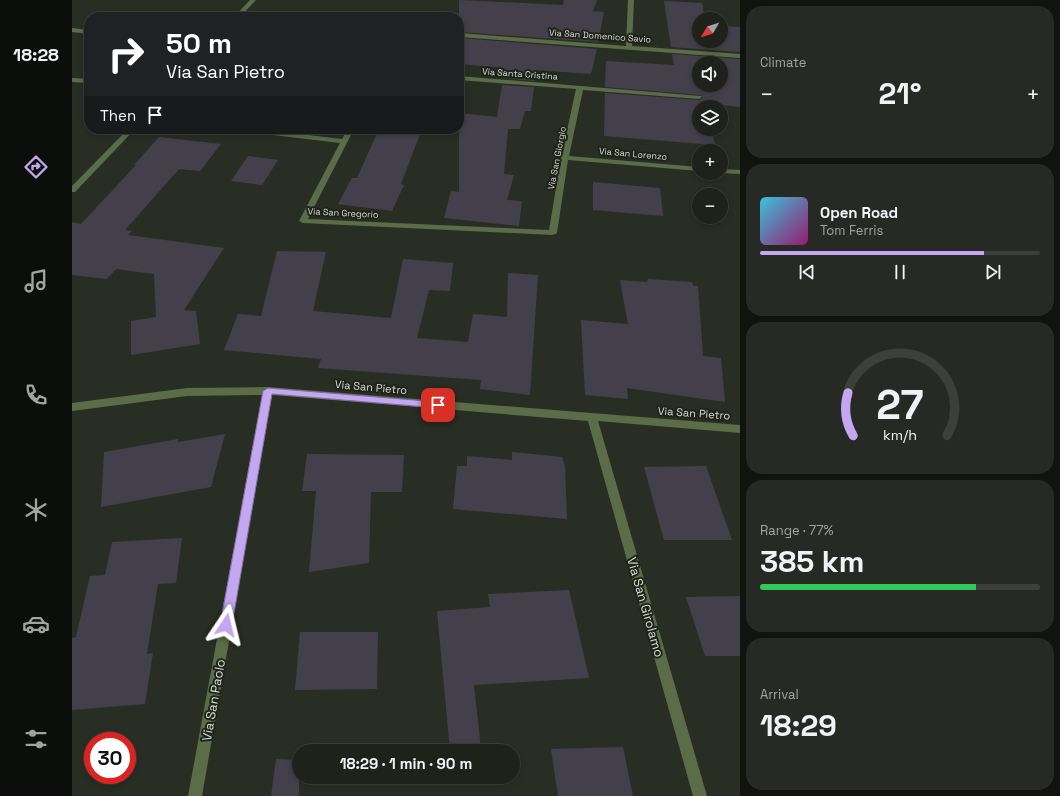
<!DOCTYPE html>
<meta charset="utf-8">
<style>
body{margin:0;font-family:"Space Grotesk",sans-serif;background:#272a24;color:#f1f3f6;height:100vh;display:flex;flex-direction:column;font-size:15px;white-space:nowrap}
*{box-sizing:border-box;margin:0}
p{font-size:13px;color:#a1a4a3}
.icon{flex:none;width:22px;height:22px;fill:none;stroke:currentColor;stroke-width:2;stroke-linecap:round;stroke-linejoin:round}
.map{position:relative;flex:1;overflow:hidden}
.panel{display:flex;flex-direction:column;gap:6px;padding:6px;background:#11130f;width:320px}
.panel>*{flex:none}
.top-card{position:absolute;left:12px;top:12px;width:380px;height:122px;border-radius:16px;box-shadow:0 2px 6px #0003,0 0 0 1px #3c3f3a;background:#202124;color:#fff;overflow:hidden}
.needle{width:26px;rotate:231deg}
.controls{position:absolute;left:620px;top:12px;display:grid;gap:8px}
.controls a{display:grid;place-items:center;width:36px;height:36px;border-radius:50%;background:#1f221b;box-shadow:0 2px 6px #0003,0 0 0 1px #3c3f3a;font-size:20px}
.speed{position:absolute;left:12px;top:732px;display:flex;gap:8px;font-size:20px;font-weight:700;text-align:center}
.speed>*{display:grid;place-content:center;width:52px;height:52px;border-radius:50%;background:#1f221b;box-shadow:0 2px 6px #0003,0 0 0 1px #3c3f3a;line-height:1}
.speed .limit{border:6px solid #d22;background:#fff;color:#111}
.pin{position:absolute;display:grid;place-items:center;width:34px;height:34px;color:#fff;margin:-17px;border-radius:8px;box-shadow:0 2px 6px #0006}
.me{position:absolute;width:44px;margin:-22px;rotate:10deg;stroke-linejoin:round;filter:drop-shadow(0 0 3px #0008)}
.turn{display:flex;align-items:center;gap:14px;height:84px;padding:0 16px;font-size:18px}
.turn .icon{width:52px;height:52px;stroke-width:2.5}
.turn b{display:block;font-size:28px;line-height:34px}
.then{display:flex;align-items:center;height:38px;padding:0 16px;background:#0003;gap:8px;font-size:15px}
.big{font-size:30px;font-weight:600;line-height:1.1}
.panel .widget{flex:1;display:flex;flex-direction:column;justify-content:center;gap:6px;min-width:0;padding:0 14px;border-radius:16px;background:#272a24}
.panel .dial{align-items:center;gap:0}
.dial svg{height:104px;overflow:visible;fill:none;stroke:#3c3f3a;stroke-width:7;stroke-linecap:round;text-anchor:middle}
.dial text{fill:#f1f3f6;stroke:none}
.song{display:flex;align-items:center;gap:12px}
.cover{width:48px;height:48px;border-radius:6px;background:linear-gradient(135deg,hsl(190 70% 55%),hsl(320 70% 35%))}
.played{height:4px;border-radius:2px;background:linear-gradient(90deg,#c4a7f1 80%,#3c3f3a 80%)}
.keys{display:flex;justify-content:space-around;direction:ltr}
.heat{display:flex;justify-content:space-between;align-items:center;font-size:22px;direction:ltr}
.charge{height:6px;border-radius:3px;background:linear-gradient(90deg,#34c759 77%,#3c3f3a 0)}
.trip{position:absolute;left:220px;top:744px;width:228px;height:40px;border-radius:20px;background:#1f221b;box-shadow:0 2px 6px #0003,0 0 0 1px #3c3f3a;font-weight:600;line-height:40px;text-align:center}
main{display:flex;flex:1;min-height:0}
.menu{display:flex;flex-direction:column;width:72px;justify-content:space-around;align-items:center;background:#0c0e0b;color:#a1a4a3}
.menu .icon{width:28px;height:28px}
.menu .active{color:#c4a7f1}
.menu b{font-size:18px;color:#f1f3f6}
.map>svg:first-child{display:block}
.building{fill:#44404b;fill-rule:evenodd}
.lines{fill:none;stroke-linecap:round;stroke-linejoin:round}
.minor{fill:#5b6c48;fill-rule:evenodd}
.tertiary{fill:#5b6c48;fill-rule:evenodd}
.route{fill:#c4a7f1;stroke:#7f6d9d}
.labels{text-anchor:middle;stroke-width:4;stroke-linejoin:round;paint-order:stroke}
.far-street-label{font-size:9px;fill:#d9dcd6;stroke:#1f241a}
.street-label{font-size:11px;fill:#d9dcd6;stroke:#1f241a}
.near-street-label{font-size:13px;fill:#d9dcd6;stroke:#1f241a}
</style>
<main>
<nav class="menu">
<b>18:28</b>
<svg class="icon active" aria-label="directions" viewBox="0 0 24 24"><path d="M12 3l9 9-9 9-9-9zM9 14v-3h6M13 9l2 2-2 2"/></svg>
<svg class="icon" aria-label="music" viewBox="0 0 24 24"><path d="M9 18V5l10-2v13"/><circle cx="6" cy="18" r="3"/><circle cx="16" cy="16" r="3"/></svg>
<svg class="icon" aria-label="phone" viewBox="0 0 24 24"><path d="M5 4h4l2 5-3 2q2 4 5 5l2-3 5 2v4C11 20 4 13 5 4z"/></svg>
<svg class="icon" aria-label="climate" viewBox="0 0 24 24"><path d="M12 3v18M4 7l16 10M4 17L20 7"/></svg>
<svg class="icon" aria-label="car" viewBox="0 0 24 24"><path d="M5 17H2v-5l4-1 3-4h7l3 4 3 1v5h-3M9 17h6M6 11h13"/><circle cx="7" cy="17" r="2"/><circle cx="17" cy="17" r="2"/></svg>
<svg class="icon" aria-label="filters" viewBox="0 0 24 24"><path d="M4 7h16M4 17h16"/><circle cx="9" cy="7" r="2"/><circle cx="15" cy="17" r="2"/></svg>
</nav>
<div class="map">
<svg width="668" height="796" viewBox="0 0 668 796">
<rect width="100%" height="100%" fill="#292e24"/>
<g class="building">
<path d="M387 0 491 5 492 0H525L521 11 532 12 526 42 387 32Z"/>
<path d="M592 1 630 3 633 19H627V41H649V26L668 27V52L599 47Z"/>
<path d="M387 38 525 49 519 74 464 70 463 81 431 78 433 68 387 64Z"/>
<path d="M600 54 668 59V107L632 103 633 107H627V129H639L643 145 532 136 533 93 627 100 631 98 629 95 533 87 534 61 602 65ZM627 63H649V85H627Z"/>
<path d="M430 85 462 87 459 111H453L448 129H436L432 174 442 175 435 200 450 201 447 226 372 218 379 191 387 192V113L425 117Z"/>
<path d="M307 129H350L329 184 332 185 320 211 266 204 280 178H285Z"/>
<path d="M87 137 149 144 128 171 107 169 53 230 60 231 56 235 152 248 112 310 124 311 128 344 59 355V321L84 317 82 274 44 269 35 279 0 275V222L9 224 64 165H62Z"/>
<path d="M176 156 206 160 190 185 159 181Z"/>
<path d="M521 182 588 188 591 216 521 210Z"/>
<path d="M205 251 254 252 241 311 319 318 331 259 381 263 378 291 357 290 345 338 396 342 401 314 435 317 436 273 466 275 458 395 408 389 409 380 246 368 249 359 152 350 166 314 189 316Z"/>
<path d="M576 279 620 282 621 286H626L631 356 649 358 653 402 555 388 556 399 513 395 509 320 556 324 548 280 575 282Z"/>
<path d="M153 434 139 487 29 507 32 452 106 439V442Z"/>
<path d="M440 452 490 457 493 466 495 519 381 509 385 466H395V456L440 460Z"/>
<path d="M235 454 332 455 330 492H299L297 563 237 572 244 491H230Z"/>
<path d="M634 466 660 540H592L572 467Z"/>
<path d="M110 538 104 583 86 584 75 654 81 653 73 704 0 710V638L4 637 18 576 33 575 40 542Z"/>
<path d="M497 590 517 678 402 685 409 749 378 751 365 611 418 607 416 594Z"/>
<path d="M668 596V656H633L614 597Z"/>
<path d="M228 632H306L305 689 223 690Z"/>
<path d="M551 747 561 796H486L479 749Z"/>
<path d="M204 759 227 760V796H199Z"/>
</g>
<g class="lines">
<g class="minor">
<path d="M556 0H562L560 46 668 54V58L387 37V33L554 46Z"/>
<path d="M0 28 17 30V34L0 32Z"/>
<path d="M387 76 629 96 630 97 627 99 511 90 497 156 627 167V171L496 160 485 233 481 235 231 223 227 221 268 143 167 131 164 129H185L270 139 276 129H282L236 219 477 230 489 158 504 89 387 80Z"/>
<path d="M0 78 17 79V83L0 82Z"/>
<path d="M649 169 668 170V174L648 173Z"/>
<path d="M196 387 668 425V433L526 421 635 796H621L516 421 200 395 130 796H116L190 395 115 396 0 411V403L115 388Z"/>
</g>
<g class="tertiary">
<path d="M178 0H184L168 17H162Z"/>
<path d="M56 129H63L3 192H0V186Z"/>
</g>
</g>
<path class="route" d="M196 388 366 402 370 405 366 408 200 394 160 625 158 628 154 630 150 628 148 625 191 391Z"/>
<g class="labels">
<g class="far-street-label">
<text transform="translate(528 36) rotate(4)" y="3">Via San Domenico Savio</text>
<text transform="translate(448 74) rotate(4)" y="3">Via Santa Cristina</text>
<text transform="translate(561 154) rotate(5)" y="3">Via San Lorenzo</text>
<text transform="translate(485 158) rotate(-79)" y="3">Via San Giorgio</text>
<text transform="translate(271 213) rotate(3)" y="3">Via San Gregorio</text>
</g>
<g class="street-label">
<text transform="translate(299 387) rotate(5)" y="4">Via San Pietro</text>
<text transform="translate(622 413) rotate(4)" y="4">Via San Pietro</text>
</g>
<g class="near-street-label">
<text transform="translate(574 607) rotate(74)" y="5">Via San Girolamo</text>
<text transform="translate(141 700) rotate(-80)" y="5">Via San Paolo</text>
</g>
</g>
</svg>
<div class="controls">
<a><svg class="needle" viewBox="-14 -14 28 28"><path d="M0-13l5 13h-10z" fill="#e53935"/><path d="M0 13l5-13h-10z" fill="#a1a4a3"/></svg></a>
<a><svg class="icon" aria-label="sound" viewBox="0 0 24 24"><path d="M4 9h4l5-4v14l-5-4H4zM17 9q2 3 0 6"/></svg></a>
<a><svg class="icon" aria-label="layers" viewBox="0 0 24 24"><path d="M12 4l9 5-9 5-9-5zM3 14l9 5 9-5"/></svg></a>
<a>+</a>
<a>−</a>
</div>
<div class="speed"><div class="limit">30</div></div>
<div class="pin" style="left:366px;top:405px;background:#d93025"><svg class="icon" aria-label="arrive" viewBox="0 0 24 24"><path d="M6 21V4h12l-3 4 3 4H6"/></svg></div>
<svg class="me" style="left:154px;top:625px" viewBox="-20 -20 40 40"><path d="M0-17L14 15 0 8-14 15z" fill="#c4a7f1" stroke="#fff" stroke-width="4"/></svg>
<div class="trip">18:29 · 1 min · 90 m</div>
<div class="top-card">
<div class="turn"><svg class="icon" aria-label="right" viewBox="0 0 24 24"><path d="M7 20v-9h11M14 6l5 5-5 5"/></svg><div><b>50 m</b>Via San Pietro</div></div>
<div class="then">Then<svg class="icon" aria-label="arrive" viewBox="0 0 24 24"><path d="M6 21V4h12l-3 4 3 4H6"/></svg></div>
</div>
</div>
<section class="panel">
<div class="widget"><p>Climate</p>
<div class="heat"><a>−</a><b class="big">21°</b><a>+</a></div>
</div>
<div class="widget">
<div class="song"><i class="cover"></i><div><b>Open Road</b><p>Tom Ferris</p></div></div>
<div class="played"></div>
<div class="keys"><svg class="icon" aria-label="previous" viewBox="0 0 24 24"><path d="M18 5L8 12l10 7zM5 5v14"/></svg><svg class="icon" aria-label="pause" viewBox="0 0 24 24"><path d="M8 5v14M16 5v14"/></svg><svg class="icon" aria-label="next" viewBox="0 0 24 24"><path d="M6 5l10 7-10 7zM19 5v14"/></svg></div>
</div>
<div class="widget dial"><svg viewBox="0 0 100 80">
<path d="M14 69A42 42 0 1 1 86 69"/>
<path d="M14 69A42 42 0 0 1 10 36" stroke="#c4a7f1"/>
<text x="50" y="56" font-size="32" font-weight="700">27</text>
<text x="50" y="72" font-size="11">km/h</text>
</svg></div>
<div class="widget"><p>Range · 77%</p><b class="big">385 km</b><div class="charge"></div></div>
<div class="widget"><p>Arrival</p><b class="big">18:29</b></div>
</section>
</main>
